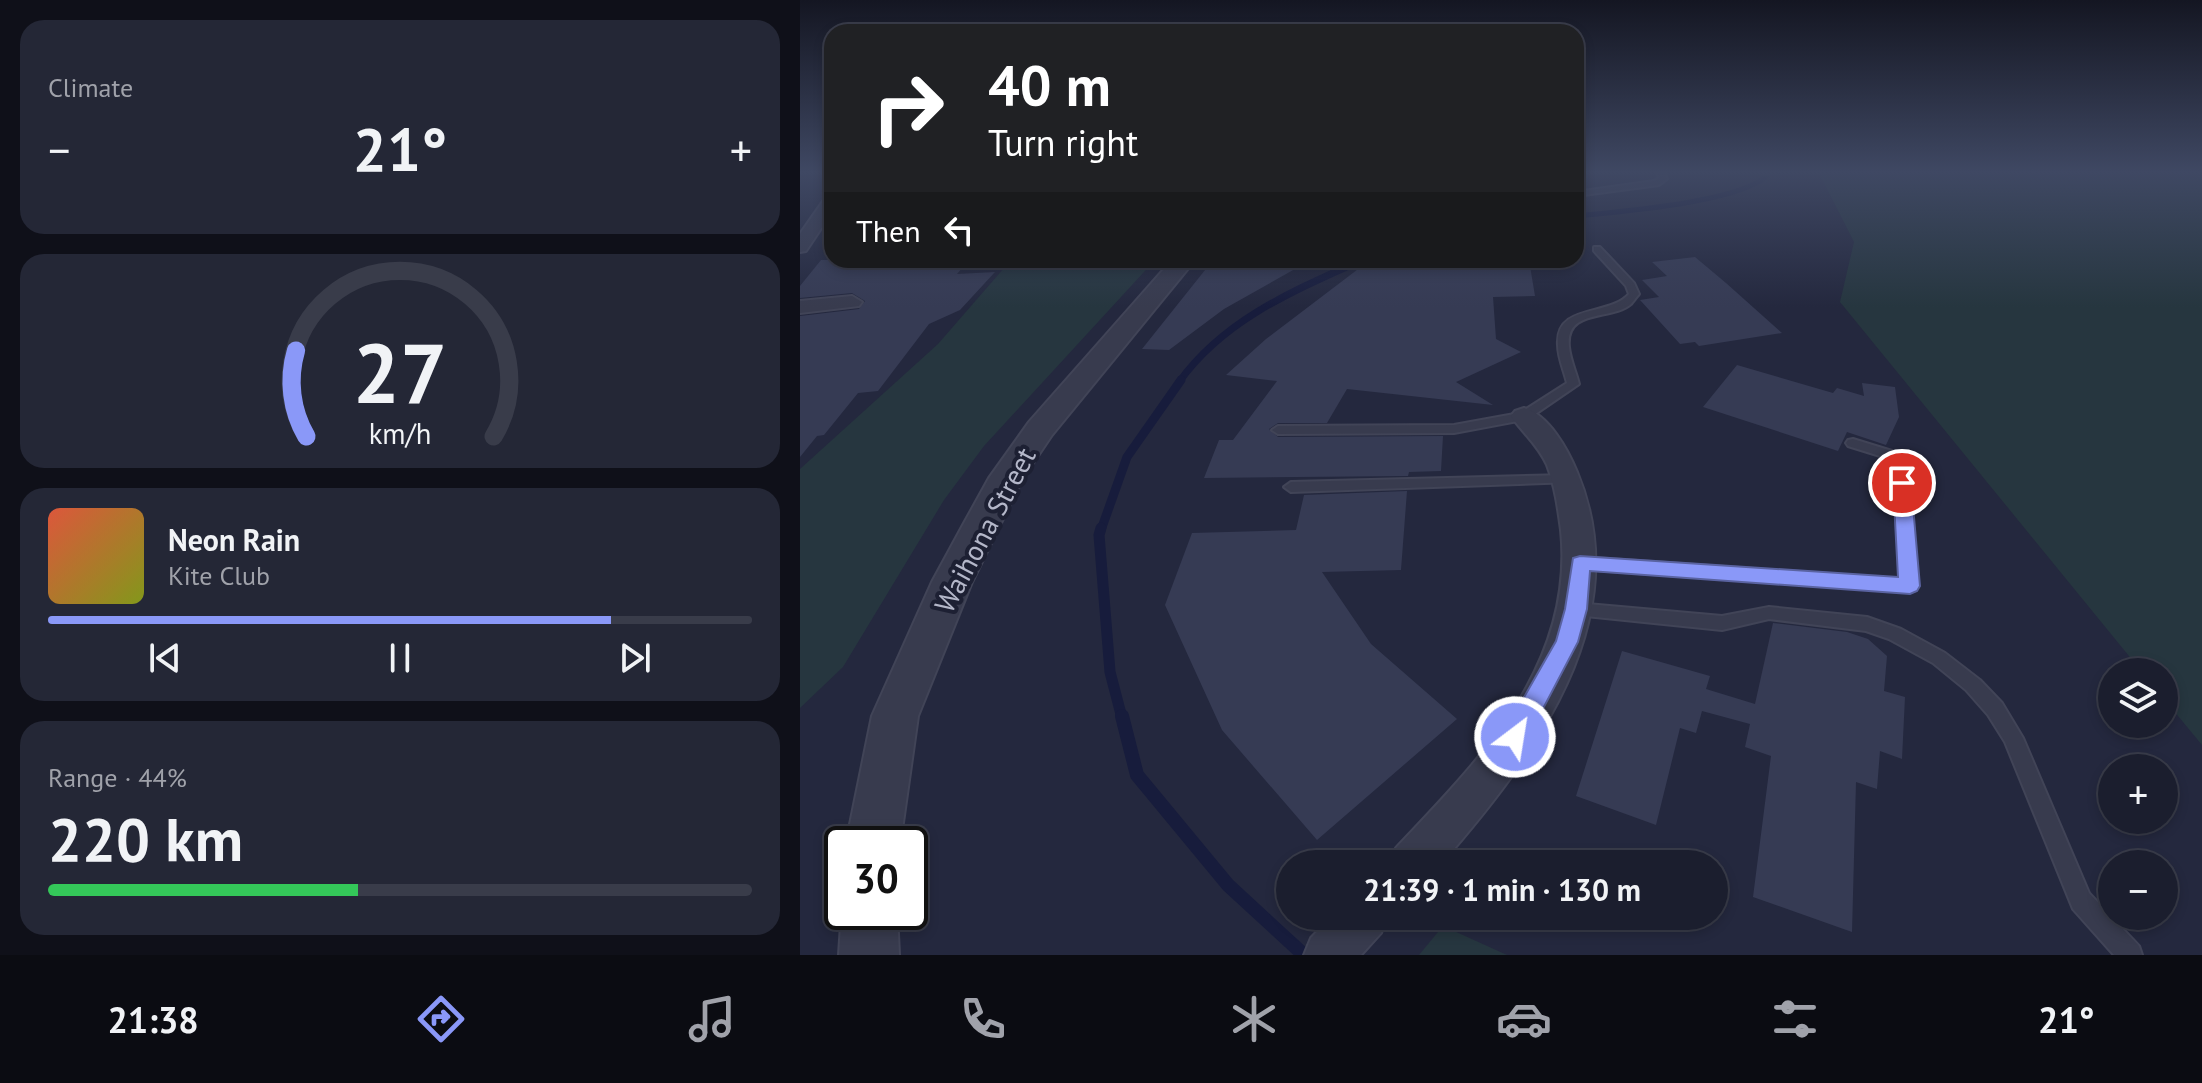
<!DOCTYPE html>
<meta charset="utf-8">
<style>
body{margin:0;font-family:"PT Sans",sans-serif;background:#242736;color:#f1f3f6;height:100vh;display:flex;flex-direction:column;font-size:30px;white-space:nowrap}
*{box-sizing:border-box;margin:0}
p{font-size:26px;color:#a0a2aa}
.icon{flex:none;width:44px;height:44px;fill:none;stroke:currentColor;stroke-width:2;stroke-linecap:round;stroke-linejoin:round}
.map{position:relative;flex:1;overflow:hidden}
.panel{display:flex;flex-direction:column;gap:20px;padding:20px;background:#0f1019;width:800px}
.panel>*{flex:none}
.banner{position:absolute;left:24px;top:24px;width:760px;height:244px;border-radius:24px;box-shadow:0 4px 12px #0003,0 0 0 2px #393c4a;background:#202124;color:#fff;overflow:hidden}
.buttons{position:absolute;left:1298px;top:658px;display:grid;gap:16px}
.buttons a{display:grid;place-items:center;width:80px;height:80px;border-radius:50%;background:#1b1e2e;box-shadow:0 4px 12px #0003,0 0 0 2px #393c4a;font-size:40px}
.speed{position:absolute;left:24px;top:826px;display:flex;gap:16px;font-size:40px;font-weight:700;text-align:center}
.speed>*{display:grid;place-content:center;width:104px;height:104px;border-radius:50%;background:#1b1e2e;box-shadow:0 4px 12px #0003,0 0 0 2px #393c4a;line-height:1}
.speed .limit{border:4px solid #111;border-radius:12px;background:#fff;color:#111}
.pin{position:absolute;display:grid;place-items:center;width:68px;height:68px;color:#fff;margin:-34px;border:4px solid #fff;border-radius:50%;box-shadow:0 2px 8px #0007}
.me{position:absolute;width:88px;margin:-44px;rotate:31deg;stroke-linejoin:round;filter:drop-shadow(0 0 6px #0008)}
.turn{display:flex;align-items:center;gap:28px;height:168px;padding:0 32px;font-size:36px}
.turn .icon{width:104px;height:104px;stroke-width:2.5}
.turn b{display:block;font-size:56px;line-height:68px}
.then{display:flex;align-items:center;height:76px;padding:0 32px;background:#0003;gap:16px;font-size:30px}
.big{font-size:60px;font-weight:700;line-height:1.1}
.panel .widget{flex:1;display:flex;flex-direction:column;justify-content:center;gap:12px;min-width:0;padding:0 28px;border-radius:24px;background:#242736}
.panel .dial{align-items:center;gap:0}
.dial svg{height:208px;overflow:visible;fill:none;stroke:#393c4a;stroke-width:7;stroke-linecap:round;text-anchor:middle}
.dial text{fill:#f1f3f6;stroke:none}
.song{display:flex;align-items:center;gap:24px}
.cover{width:96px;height:96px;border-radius:12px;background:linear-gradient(135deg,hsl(10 70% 55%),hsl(70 70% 35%))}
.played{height:8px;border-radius:4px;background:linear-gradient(90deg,#8a98f8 80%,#393c4a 80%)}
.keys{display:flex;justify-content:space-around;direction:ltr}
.heat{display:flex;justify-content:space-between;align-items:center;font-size:44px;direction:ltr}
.charge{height:12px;border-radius:6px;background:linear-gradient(90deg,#34c759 44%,#393c4a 0)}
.trip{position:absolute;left:476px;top:850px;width:452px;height:80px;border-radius:40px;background:#1b1e2e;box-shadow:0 4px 12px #0003,0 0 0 2px #393c4a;font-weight:700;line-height:80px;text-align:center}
.menu{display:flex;height:128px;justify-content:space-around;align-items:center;background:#0b0c12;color:#a0a2aa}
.menu .icon{width:56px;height:56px}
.menu .current{color:#8a98f8}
.menu b{font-size:36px;color:#f1f3f6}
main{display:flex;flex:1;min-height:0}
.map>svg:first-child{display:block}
.green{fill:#26363f}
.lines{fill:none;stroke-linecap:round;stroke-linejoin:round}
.stream-far4{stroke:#171c3c;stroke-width:5}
.stream-far3{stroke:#171c3c;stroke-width:7}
.stream-far2{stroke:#171c3c;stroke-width:9}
.stream-far1{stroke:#171c3c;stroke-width:11}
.stream{stroke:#171c3c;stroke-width:14}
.building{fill:#363b54}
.service-casing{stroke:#414457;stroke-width:4}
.minor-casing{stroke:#414457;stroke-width:4}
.tertiary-casing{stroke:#414457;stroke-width:4}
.service{fill:#383b4e;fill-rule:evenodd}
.minor{fill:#383b4e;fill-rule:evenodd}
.tertiary{fill:#383b4e;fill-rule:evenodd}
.route{fill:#8a98f8;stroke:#5a63a1;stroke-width:2}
.labels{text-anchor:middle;stroke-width:8;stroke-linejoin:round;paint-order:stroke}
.street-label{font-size:28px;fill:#b4b7c9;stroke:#1d2033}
</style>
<main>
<section class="panel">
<div class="widget"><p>Climate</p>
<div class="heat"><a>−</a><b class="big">21°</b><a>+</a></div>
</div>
<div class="widget dial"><svg viewBox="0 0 100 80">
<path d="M14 69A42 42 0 1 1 86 69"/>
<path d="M14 69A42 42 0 0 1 10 36" stroke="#8a98f8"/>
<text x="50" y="56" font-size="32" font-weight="700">27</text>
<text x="50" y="72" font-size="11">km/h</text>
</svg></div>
<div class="widget">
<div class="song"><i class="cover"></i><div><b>Neon Rain</b><p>Kite Club</p></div></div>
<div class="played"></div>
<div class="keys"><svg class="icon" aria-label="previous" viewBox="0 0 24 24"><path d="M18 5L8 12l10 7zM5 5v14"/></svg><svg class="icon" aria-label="pause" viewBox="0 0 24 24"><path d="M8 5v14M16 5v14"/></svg><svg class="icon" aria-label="next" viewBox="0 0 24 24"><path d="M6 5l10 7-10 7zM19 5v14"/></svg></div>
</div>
<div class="widget"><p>Range · 44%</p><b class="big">220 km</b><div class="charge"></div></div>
</section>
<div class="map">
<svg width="1402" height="955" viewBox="0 0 1402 955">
<rect width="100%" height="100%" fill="#24283e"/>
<g class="green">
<path d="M1019 173H1402V745L1364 699V672H1342L1040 302 1054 242Z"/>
<path d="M211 260H355L184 446 144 500 43 667 0 708V469L138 344Z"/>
<path d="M643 926 707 955H619Z"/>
</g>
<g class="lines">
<g class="stream-far4">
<path d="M776 216C815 212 948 202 969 173"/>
<path d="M549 266 562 260"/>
</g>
<path class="stream-far3" d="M379 382C422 322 488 293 553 264"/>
<path class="stream-far2" d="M301 530 327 457 381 380"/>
<path class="stream-far1" d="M301 528 299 535 310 672 322 718"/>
<path class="stream" d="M322 716 337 775 428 885 504 955"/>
</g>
<g class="building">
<path d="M895 257 926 283 982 333 899 346 895 342 880 344 840 300 859 297 842 280 867 276 852 262Z"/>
<path d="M21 260H169L157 274 195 272 160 310 129 324 78 391 58 393 24 435 17 436 0 457V316L59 309 65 301 52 293 0 298V286Z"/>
<path d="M413 260H511L424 309 369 350 342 349Z"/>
<path d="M570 260H729L735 296 693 297 696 339 721 352 656 382 693 405 547 389 527 423H478L469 429 478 437 643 436 641 471 609 472 608 476 404 478 419 440H433L477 381 426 375 466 339Z"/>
<path d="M937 365 1033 393 1037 388 1064 396 1062 383 1095 387 1099 417 1086 445 1047 432 1038 451 903 407Z"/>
<path d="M607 491 601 570 522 572 571 644 657 719 517 840 422 730 365 605 392 533 496 530 504 495Z"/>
<path d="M973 623 1047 632 1068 639 1087 656 1084 691 1105 697 1102 759 1080 751 1077 789 1056 782 1052 932 953 897 971 756 945 747 950 724 902 711 896 733 880 728 856 825 776 796 822 651 910 676 906 689 955 704Z"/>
</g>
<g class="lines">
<defs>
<g id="service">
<path d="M857 173H865L867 179 859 185 776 196V192L854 181 859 178Z"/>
<path d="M794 247H800L834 283 839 294C838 295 832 303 831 304 811 321 765 308 769 347 770 359 776 372 779 384L728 419 654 433 478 434 472 430 478 426 654 425 720 413 767 383C764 370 758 358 758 345 755 303 809 317 829 294L826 286 794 251Z"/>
<path d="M1053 439 1105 455 1107 458 1118 586 1116 590 1110 592 780 569 774 567 772 563 774 559 780 557 1101 579 1093 460 1048 446 1046 443 1048 440Z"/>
<path d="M768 475 775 479 773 482 491 492 484 487 491 482Z"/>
<path d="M776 603 922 616 969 607 1067 617 1101 629 1145 653 1180 680 1202 703 1223 738 1289 893 1339 946 1342 955H1314L1273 909 1205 742 1188 715 1166 690 1133 663 1089 639 1066 631 969 619 922 630 776 615 770 614 768 609 770 604Z"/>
</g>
<g id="minor">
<path d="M32 195V212L6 251 0 252V234L26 197Z"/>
<path d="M52 296 62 302 59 306 0 313V301Z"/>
<path d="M724 408C749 415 768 450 777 472 839 620 733 758 641 864H590L596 848C681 758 775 665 761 530 758 508 755 486 747 465 738 445 723 433 711 416L715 411Z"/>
<path d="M532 916H587L581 933 561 955H504L511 938Z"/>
</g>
<g id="tertiary">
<path d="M372 260H395L252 435 223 478 172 582 118 716 100 844H46L72 716 132 582 163 525 189 478 229 422Z"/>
<path d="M42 909V912H97L99 955H39Z"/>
</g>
</defs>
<use href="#service" class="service-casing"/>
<use href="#minor" class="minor-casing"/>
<use href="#tertiary" class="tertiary-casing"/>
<use href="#service" class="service"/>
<use href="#minor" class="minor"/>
<use href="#tertiary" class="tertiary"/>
</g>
<linearGradient id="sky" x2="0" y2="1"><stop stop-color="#141622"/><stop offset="0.56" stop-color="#3f4863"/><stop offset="1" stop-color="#3f4863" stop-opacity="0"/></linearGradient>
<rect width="1402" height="307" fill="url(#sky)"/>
<path class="route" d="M1102 478 1111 483 1120 586 1117 591 1110 594 790 571 787 609 778 642 724 745 715 748 706 745 702 737 706 729 756 641 765 609 773 558 780 556 1098 577 1093 483Z"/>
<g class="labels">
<g class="street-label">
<text transform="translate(185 530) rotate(-62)" y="10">Waihona Street</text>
</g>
</g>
</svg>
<div class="buttons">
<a><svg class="icon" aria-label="layers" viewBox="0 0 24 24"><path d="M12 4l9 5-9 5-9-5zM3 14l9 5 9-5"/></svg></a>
<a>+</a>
<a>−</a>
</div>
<div class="speed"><div class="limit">30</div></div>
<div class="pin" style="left:1102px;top:483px;background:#d93025"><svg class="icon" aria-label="arrive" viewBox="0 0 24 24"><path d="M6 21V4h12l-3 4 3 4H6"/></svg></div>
<svg class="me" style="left:715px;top:737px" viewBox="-20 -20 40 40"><circle r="17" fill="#8a98f8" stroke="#fff" stroke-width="3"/><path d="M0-11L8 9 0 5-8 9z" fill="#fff"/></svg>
<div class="trip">21:39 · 1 min · 130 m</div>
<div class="banner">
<div class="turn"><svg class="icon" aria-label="right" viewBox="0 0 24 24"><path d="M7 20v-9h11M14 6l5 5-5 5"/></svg><div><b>40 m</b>Turn right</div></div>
<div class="then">Then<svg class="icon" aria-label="left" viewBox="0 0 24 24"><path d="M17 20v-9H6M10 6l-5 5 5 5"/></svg></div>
</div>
</div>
</main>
<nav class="menu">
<b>21:38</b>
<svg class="icon current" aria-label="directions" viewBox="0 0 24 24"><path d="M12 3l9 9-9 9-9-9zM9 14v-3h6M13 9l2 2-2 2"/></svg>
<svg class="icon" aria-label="music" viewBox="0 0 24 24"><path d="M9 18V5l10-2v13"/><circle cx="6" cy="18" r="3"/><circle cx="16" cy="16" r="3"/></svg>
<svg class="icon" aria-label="phone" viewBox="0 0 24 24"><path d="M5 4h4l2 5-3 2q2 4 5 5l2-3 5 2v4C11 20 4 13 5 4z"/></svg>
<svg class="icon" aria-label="climate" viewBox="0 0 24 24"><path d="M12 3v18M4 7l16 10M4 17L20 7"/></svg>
<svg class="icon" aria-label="car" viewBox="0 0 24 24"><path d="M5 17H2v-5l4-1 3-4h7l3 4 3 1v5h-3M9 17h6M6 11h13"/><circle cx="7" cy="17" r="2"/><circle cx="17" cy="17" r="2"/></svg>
<svg class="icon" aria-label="filters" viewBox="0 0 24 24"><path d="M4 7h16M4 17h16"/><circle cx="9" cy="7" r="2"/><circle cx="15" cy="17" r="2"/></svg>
<b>21°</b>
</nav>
